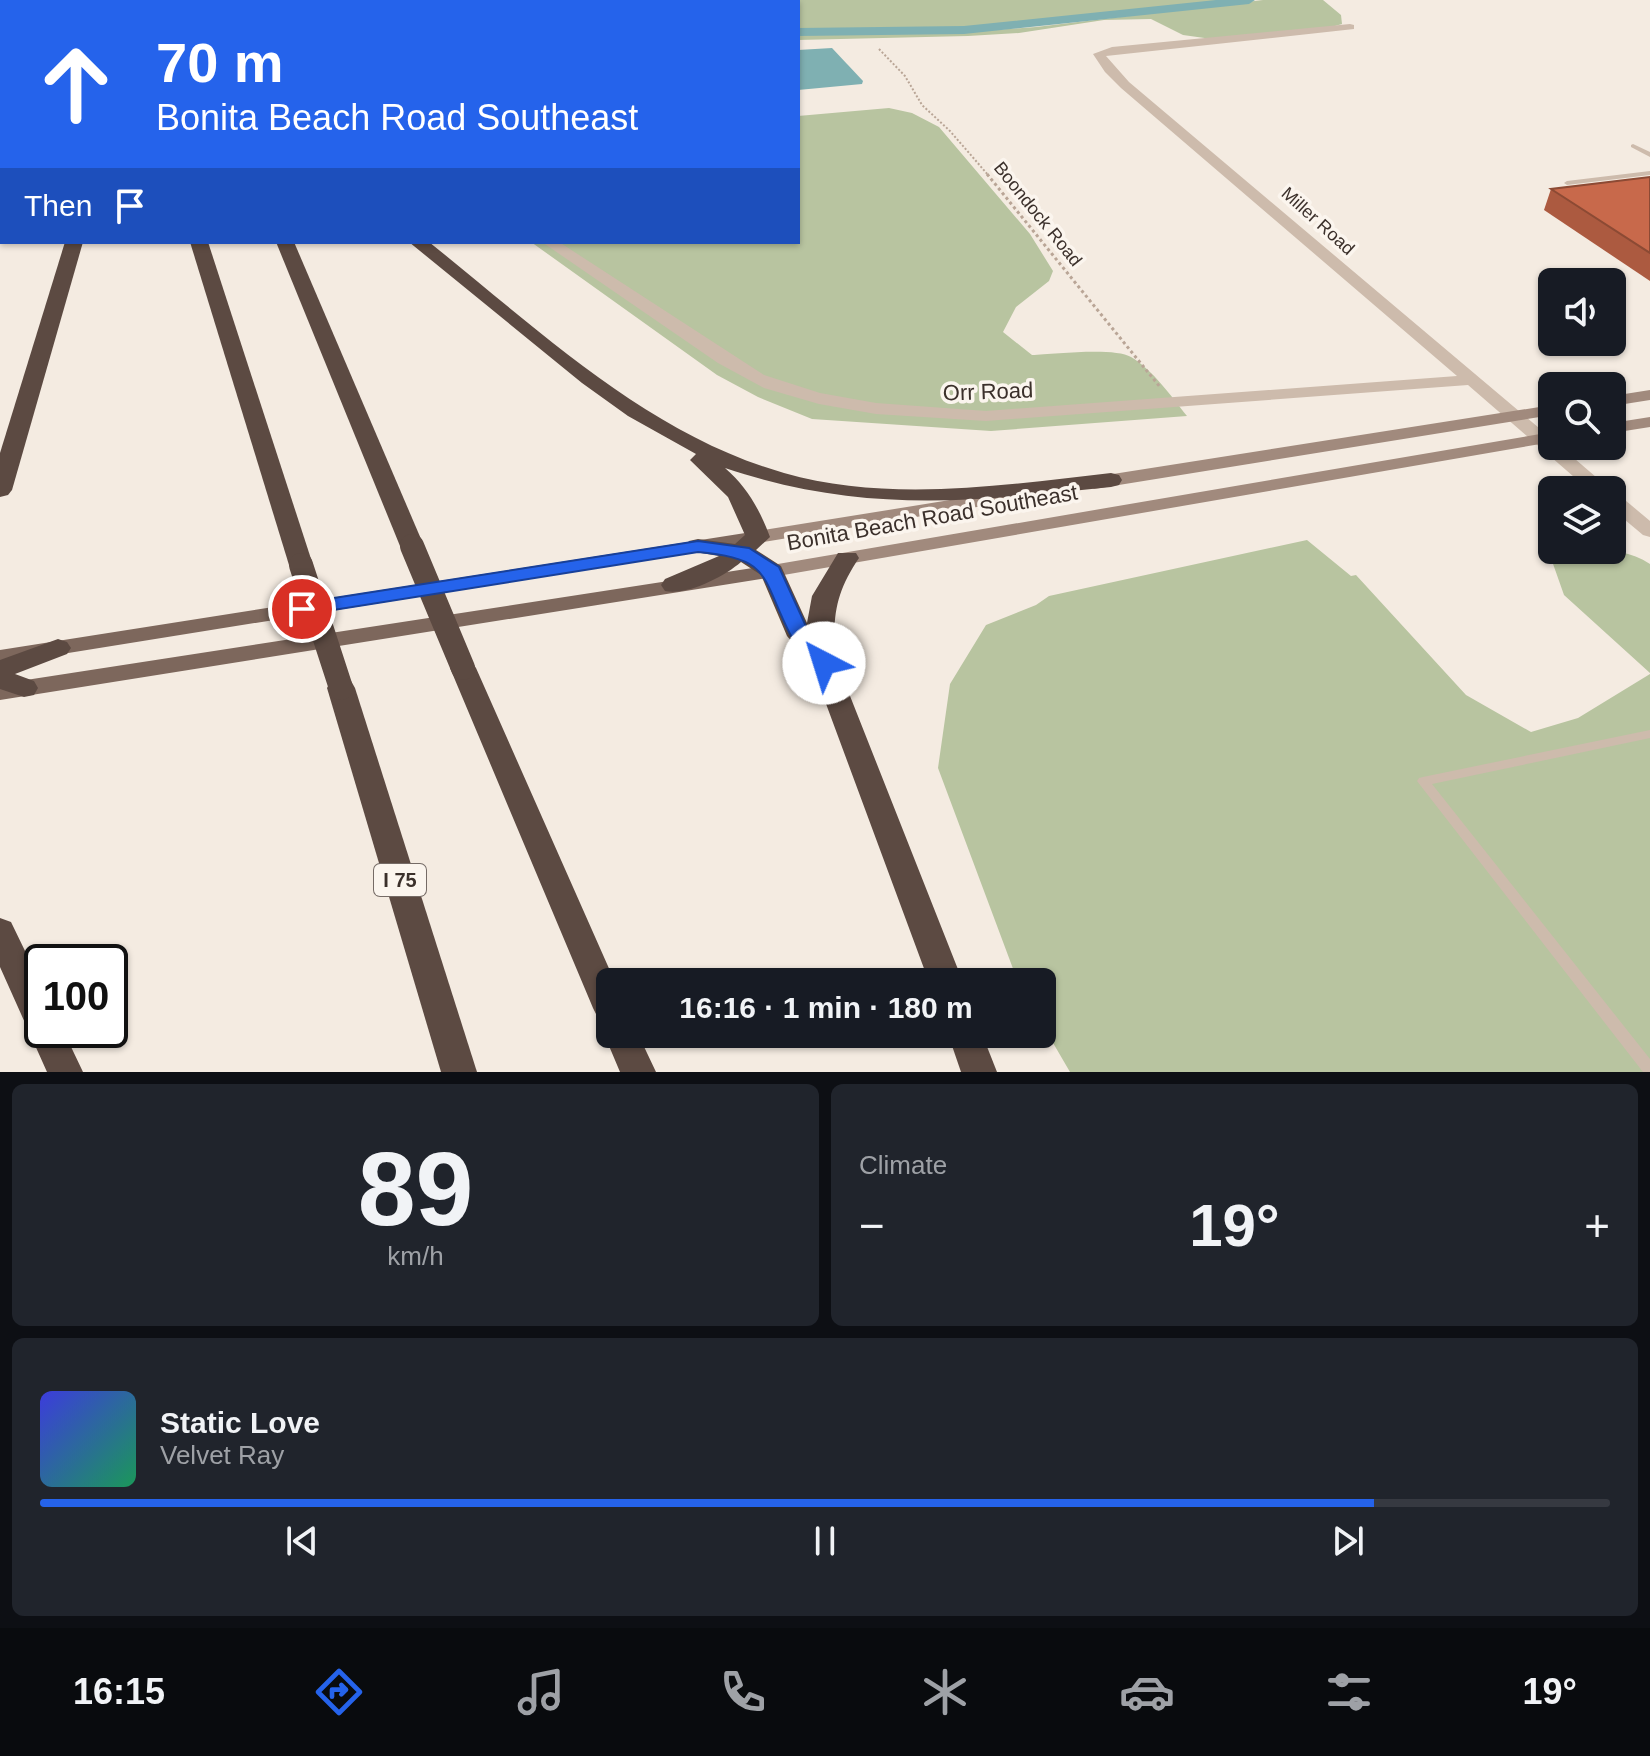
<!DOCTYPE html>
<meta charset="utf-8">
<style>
body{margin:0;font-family:Arial,sans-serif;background:#20242c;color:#f1f3f6;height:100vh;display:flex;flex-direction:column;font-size:30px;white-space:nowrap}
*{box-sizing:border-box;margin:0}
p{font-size:26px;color:#9ea1a6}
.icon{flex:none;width:44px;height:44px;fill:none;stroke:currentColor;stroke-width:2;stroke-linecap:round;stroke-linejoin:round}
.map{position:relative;height:1072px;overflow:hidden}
.sheet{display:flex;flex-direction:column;gap:12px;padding:12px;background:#0d0f14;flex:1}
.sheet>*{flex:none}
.top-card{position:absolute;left:0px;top:0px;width:800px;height:244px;box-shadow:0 2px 6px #0004;background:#2563eb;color:#fff;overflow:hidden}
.controls{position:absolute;left:1538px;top:268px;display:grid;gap:16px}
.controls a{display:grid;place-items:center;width:88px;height:88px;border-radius:12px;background:#171b24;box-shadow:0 2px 6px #0004;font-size:40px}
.speed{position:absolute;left:24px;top:944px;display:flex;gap:16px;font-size:40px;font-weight:700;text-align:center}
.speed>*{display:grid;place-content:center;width:104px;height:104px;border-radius:50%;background:#171b24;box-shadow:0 2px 6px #0004;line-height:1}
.speed .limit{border:4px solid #111;border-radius:12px;background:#fff;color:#111}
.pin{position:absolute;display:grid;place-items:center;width:68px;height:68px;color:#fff;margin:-34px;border:4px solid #fff;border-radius:50%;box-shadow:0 2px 8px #0007}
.me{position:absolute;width:88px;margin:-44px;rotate:320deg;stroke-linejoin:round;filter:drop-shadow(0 0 6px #0008)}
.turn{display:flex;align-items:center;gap:28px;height:168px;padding:0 24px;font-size:36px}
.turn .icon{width:104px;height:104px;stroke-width:2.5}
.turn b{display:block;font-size:56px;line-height:68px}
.then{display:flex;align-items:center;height:76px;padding:0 24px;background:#0003;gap:16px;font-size:30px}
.big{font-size:60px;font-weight:800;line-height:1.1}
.sheet .card{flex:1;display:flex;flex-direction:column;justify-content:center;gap:12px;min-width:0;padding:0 28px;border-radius:12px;background:#20242c}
.sheet .dial{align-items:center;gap:0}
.dial b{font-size:104px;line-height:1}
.song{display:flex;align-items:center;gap:24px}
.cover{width:96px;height:96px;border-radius:12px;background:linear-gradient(135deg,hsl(240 70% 55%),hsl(150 70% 35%))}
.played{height:8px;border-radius:4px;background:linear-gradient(90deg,#2563eb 85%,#363941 85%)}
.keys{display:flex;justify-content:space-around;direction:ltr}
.heat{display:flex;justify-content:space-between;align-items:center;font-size:44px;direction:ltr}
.sheet .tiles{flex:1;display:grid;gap:12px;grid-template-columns:1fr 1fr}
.card:last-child{grid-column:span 2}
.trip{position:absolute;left:596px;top:968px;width:460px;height:80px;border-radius:12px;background:#171b24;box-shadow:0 2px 6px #0004;font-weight:800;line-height:80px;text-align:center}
.dock{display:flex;height:128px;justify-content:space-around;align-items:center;background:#090b0e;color:#9ea1a6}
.dock .icon{width:56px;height:56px}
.dock .on{color:#2563eb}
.dock b{font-size:36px;color:#f1f3f6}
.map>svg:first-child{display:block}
.green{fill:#b8c4a0}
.water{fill:#7fb0b2}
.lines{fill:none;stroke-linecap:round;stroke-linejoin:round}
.canal{fill:#7fb0b2;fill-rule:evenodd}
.river{fill:#7fb0b2;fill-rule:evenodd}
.path-far1{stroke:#b9a596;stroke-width:2;stroke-dasharray:2 2;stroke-linecap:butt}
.path{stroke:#b9a596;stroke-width:3;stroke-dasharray:3 3;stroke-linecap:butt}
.lane{fill:#cdbbac;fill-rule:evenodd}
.street{fill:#cdbbac;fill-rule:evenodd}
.secondary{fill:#a18a7d;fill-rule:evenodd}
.primary{fill:#7d675c;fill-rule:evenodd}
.highway{fill:#5c4a42;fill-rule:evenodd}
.highway-bridge{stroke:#5c4a42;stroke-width:24}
.wall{fill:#ac5a40}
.shaded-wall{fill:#8c4a34}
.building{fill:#c8694b;stroke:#8c4a34;stroke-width:2}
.route{fill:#2563eb;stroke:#184099;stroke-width:2}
.labels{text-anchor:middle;stroke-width:7;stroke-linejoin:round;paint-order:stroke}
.far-street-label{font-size:18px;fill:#3b302b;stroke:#fbf5ee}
.shield{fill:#fbf5ee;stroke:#756b66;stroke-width:2}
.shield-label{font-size:20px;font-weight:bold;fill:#3b302b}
.street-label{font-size:22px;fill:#3b302b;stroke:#fbf5ee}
</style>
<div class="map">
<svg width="1650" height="1072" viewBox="0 0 1650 1072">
<rect width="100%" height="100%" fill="#f4ebe1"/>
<g class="green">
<path d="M564 0H1249L1034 25 964 30 798 32V2Z"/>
<path d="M1263 0H1323L1341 15 1342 24 1314 32 1226 41 1183 35 1151 19 1104 20 1019 33 968 36 798 40V34L965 32 1036 27Z"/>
<path d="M889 108 912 113 939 127 1030 234 1053 271 1049 281 1016 307 1003 332 1032 355C1053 354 1115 347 1131 357 1153 370 1171 396 1187 416L991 431 812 419 758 397 717 375 531 242H798V116Z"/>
<path d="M1307 540 1351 576 1356 575 1466 695 1531 732 1578 718 1650 674V1072H1070L1042 1024V982H1018L938 768 950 684 986 625 1036 605 1049 596Z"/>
<path d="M1566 550C1595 550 1625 547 1650 564V673L1564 595 1552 561Z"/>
</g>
<path class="water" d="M832 48 863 81 862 84 798 90V50Z"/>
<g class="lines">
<path class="canal" d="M1216 0H1255L1249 4 964 34 798 36V28L964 26Z"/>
<g class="river">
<path d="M529 0H555L528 2Z"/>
<path d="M2 73V89L0 90V74Z"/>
</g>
<path class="path-far1" d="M879 49 905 76 922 105 950 131 989 176"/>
<path class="path" d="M987 174 1160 387"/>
<g class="lane">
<path d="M1633 144 1650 152V157L1631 147V145Z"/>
<path d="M1650 171V175L1567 185 1564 183 1567 181Z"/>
<path d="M1650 730V738L1432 784 1650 1059V1072H1643L1417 781 1419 778 1423 777Z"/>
</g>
<g class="street">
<rect x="0" y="21" width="2" height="6"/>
<path d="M1350 24 1354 25V29L1106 56 1129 82 1552 439V446H1560L1611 490H1589L1468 385 986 421 876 414 819 404 764 388 718 363 542 242H559L764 375 820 393 876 403 986 411 1457 376 1121 88 1105 72 1093 54 1112 47Z"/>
<path d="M1612 493 1619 495 1650 521V537L1643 535 1612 509Z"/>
</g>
<g class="secondary">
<path d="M1650 390V400L1612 406V396Z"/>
<path d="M1552 405V415L1094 489 1084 483 1094 477Z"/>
<path d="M1650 417V427L1612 433V423Z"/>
<path d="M1552 432V442L772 577 762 571 772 565Z"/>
<path d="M1031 487 1041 493 1038 497 758 543 748 537 758 531Z"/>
</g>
<g class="primary">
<path d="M758 531 768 537 765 541 0 664V650Z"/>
<path d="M772 565 779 566 782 571 779 576 0 700V684Z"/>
</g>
<g class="highway">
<path d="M116 0H128L129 2H117Z"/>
<path d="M182 0H195L196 2H183Z"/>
<path d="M65 242H83L12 490 8 495 0 497V453Z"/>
<path d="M190 242H208L313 565 310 570H292L289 565Z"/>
<path d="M276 242H294L424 546 421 551H403L400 546Z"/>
<path d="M409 242H429C538 329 647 434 784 473 889 503 1005 485 1111 473L1119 475 1122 480 1119 485 1111 487C971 502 862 514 725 468 747 487 760 510 770 537L756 550 781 566 807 623 812 596 838 553H856L859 558C835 593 831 621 837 663L963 982H929L812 666 787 636 761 575 741 562C725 576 687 596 665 591L661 585 665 579 719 556 689 551 686 546 689 541 698 539 735 544 745 535 728 497 690 460 696 454 628 416 582 383Z"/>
<path d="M58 639 67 642 71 648 67 654 15 674 34 681 38 688 34 695 24 697 0 689V660Z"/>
<path d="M463 659 472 662 476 668 615 982H610V1022L598 1018 593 1008 450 668 454 662Z"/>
<path d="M341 679 351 681 355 688 477 1072H441L327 688 331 681Z"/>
<path d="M0 918 11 922 42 986V1030H63L83 1072H47L0 967Z"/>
<path d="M610 1023V1034H638L656 1072H620L604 1034Z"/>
<path d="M948 1034H982L997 1072H961Z"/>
</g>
<g class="highway-bridge">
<path d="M412 546 463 668"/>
<path d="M301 565 341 688"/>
</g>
</g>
<path class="wall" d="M1650 177V281L1544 210 1551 189Z"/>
<path class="shaded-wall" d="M1 0H4L5 2H2V12L0 16Z"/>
<path class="building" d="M1650 177V253L1551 189Z"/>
<path class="route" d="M698 541 749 548 779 567 809 633 835 663 832 668H817C808 658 796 647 790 634 761 577 772 558 698 552L302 615 292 609 302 603Z"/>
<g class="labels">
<g class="far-street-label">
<text transform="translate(1038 214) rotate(51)" y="6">Boondock Road</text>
<text transform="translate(1318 221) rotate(42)" y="6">Miller Road</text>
</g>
<rect class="shield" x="374" y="864" width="52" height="32" rx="6"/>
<g class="shield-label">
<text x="400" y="887">I 75</text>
</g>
<g class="street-label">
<text transform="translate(988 391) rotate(-2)" y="8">Orr Road</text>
<text transform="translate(932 517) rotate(-10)" y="8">Bonita Beach Road Southeast</text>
</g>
</g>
</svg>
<div class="controls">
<a><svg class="icon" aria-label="sound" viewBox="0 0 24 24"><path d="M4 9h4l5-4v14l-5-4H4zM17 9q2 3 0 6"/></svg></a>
<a><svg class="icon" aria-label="search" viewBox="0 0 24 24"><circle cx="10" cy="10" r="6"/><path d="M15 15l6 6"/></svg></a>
<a><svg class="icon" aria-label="layers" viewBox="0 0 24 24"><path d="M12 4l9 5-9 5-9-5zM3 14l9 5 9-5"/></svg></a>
</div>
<div class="speed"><div class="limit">100</div></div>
<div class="pin" style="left:302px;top:609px;background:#d93025"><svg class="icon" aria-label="arrive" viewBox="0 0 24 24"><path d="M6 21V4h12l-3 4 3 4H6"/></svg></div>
<svg class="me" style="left:824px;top:663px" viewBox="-20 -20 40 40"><circle r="19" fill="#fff"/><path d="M0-13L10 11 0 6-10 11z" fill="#2563eb"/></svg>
<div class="trip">16:16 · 1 min · 180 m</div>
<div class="top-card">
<div class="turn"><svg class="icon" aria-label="ahead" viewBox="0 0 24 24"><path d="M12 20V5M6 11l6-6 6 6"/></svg><div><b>70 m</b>Bonita Beach Road Southeast</div></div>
<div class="then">Then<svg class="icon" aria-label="arrive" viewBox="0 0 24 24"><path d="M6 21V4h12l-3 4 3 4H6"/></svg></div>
</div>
</div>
<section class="sheet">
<div class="tiles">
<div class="card dial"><b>89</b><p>km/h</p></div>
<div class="card"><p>Climate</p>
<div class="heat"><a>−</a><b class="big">19°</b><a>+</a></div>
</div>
<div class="card">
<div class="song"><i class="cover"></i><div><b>Static Love</b><p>Velvet Ray</p></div></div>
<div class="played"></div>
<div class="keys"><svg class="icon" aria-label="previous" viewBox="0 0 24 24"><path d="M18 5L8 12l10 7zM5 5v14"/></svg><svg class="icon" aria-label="pause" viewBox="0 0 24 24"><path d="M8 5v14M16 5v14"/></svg><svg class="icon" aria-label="next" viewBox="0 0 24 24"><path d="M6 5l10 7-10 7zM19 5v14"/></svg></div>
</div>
</div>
</section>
<nav class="dock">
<b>16:15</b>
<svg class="icon on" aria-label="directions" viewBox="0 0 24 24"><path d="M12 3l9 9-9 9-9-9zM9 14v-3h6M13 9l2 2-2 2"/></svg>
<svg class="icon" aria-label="music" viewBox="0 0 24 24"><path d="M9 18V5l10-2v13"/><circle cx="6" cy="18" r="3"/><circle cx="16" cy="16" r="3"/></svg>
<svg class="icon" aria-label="phone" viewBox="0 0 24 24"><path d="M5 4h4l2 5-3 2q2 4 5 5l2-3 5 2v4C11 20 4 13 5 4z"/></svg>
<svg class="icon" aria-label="climate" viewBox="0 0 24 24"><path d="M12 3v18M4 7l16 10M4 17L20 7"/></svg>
<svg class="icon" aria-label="car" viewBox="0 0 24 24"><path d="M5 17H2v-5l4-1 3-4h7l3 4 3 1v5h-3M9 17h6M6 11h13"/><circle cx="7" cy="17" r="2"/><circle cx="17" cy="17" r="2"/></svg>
<svg class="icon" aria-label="filters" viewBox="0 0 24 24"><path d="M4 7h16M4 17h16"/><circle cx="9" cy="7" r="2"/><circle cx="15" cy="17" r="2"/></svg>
<b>19°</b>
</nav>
